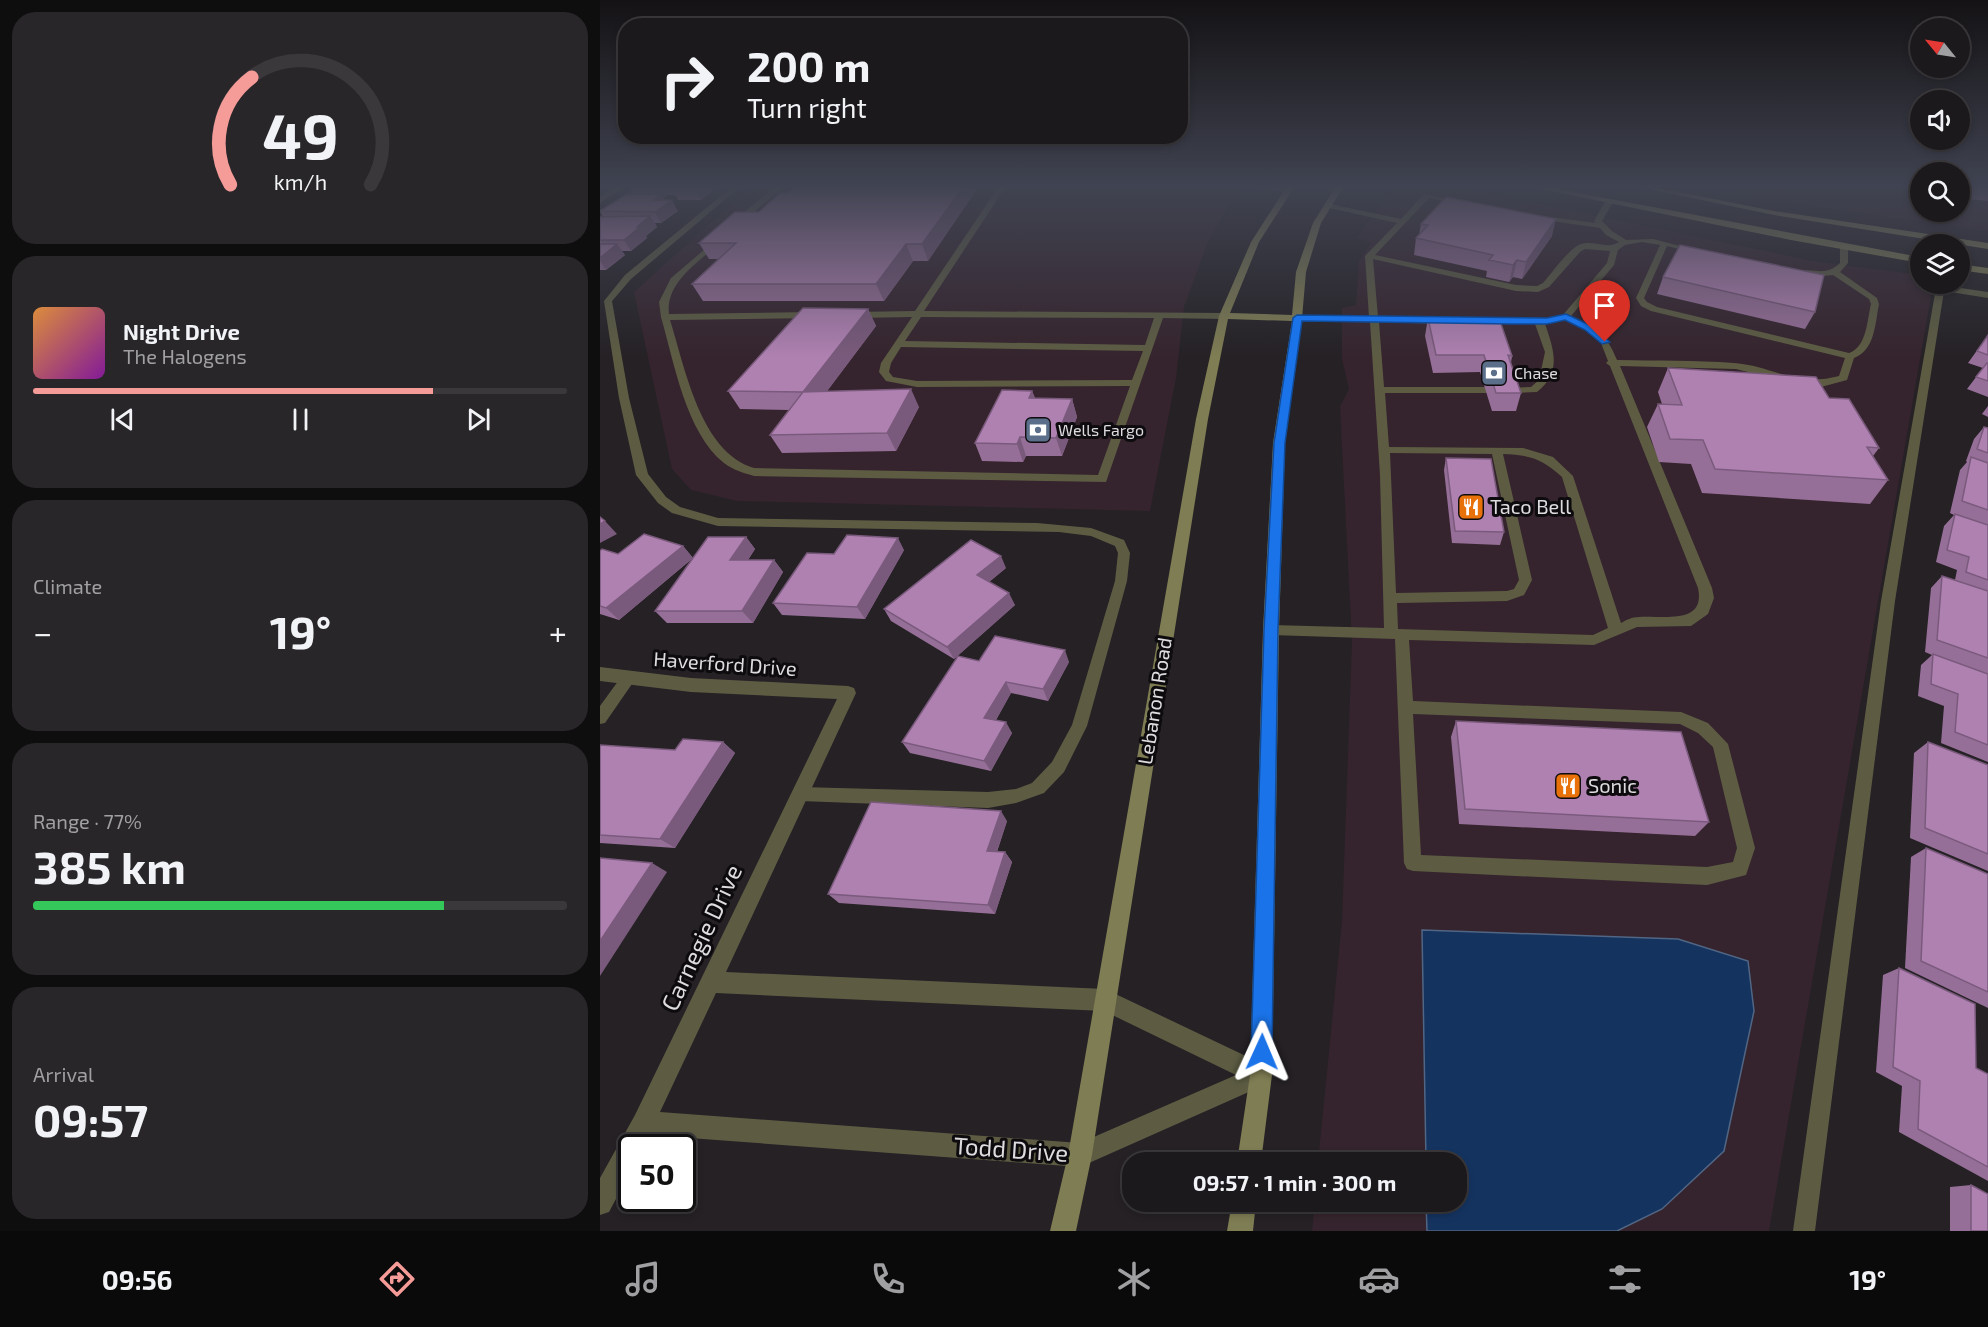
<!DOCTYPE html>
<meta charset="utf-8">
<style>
body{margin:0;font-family:"Exo 2",sans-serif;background:#292629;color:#f1f3f6;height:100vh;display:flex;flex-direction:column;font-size:22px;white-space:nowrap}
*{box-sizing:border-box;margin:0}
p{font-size:20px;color:#a0a0a3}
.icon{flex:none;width:33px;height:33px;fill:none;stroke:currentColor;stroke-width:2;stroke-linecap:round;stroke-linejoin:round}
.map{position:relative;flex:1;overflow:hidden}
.details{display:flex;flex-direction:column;gap:12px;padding:12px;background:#0f0e0f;width:600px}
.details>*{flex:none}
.banner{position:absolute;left:18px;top:18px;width:570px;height:126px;border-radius:24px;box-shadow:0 3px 9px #0003,0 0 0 2px #3a383b;background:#1c191c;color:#f1f3f6;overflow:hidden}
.needle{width:39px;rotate:300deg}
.buttons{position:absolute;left:1310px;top:18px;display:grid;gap:12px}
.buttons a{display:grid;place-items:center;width:60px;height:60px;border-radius:50%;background:#1c191c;box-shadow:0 3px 9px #0003,0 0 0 2px #3a383b;font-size:30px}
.speed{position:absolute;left:18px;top:1134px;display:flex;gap:12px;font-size:30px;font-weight:700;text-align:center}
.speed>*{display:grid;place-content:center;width:78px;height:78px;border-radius:50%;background:#1c191c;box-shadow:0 3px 9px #0003,0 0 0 2px #3a383b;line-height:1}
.speed .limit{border:3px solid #111;border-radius:9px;background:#fff;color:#111}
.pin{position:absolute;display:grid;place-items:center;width:51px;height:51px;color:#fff;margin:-62px -26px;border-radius:50% 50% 50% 0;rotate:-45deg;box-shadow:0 0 6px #0007}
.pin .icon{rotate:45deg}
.me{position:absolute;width:66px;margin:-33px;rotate:1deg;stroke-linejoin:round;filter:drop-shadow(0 0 4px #0008)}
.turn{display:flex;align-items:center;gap:21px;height:126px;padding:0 30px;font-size:27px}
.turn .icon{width:78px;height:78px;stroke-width:2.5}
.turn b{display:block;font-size:42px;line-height:51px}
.big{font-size:45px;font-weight:700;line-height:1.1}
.details .tile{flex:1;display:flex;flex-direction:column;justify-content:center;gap:9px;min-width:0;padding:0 21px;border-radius:24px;background:#292629}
.details .dial{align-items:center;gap:0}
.dial svg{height:156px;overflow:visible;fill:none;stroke:#3a383b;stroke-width:7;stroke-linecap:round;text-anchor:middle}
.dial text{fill:#f1f3f6;stroke:none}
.song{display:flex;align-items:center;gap:18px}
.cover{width:72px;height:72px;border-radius:9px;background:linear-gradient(135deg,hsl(30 70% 55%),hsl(290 70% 35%))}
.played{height:6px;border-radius:3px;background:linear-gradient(90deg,#f59b98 75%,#3a383b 75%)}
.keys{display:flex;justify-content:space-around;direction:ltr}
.heat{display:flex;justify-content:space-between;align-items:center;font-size:33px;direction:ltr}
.charge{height:9px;border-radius:4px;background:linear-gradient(90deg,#34c759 77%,#3a383b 0)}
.trip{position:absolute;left:522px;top:1152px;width:345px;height:60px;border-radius:24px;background:#1c191c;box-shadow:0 3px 9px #0003,0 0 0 2px #3a383b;font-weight:700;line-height:60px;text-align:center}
.tabs{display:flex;height:96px;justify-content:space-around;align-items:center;background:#0b0a0b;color:#a0a0a3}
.tabs .icon{width:42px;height:42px}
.tabs .active{color:#f59b98}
.tabs b{font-size:27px;color:#f1f3f6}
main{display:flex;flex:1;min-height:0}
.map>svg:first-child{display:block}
.commercial{fill:#35242d}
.water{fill:#14335f;stroke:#516685;stroke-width:1.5}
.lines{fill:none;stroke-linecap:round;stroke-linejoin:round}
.service{fill:#5d5c43;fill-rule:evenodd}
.minor{fill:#5d5c43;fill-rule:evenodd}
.secondary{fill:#7f7d53;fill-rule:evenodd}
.wall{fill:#966f98}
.shaded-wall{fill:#7a5a7c}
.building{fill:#af81b1;stroke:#7a5a7c;stroke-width:1.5}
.route{fill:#1a73e8;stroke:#114b97;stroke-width:1.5}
.labels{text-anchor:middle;stroke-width:6;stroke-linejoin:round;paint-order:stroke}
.far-poi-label{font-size:16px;fill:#dedcde;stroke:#0d0b0d;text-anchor:start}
.poi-label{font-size:20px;fill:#dedcde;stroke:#0d0b0d;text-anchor:start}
.street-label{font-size:20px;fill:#dedcde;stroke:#0d0b0d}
.near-street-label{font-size:24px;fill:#dedcde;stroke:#0d0b0d}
</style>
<main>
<section class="details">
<div class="tile dial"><svg viewBox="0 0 100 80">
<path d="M14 69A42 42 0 1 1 86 69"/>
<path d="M14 69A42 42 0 0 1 25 14" stroke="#f59b98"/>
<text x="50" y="56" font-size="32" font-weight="700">49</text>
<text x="50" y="72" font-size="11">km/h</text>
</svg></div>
<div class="tile">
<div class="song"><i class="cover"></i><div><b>Night Drive</b><p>The Halogens</p></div></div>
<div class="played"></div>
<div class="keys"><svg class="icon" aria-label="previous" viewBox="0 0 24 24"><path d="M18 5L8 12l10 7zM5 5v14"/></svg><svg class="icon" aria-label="pause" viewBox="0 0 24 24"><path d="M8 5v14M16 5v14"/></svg><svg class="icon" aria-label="next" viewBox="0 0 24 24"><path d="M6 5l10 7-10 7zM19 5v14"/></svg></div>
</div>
<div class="tile"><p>Climate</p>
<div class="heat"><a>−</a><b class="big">19°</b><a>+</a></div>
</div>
<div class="tile"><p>Range · 77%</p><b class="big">385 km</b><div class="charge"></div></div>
<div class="tile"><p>Arrival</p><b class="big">09:57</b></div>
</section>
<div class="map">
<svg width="1388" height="1231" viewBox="0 0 1388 1231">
<rect width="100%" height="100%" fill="#252125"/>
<g class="commercial">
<path d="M152 186H644L633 198 608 242 584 307 576 378 550 511 137 501 91 490 72 469 34 292Z"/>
<path d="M798 186H852L1218 262 1320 275V284H1333L1169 1231H712L715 1202H856V1162H718L742 921 752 641 740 407 749 389 742 359V308L756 305 759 261 771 243 757 238 785 198Z"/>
<path d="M1108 186H1320V212H1359V186H1388V231L1210 206Z"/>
</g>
<path class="water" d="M822 930 1078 939 1148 961 1154 1011 1124 1151 1062 1209 1017 1231H827L826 1202H856V1162H826Z"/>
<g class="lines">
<g class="service">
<path d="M133 186H141L31 279 12 301 29 398 48 474 66 497 80 507 118 518 437 523 491 528 524 540 530 553 527 581 487 726 464 772 444 793 416 803 388 808 200 801 194 799 192 794 194 789 200 787 388 792 416 789 432 783 452 762 472 725 515 581 518 553 515 546 491 536 459 532 118 526 72 513 58 503 36 475 19 398 4 301 25 275Z"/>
<path d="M176 186H184L137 227H131V223Z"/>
<path d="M399 186H406L324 311 624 313 628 316 624 319 563 318 506 482 154 476C144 473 133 470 124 463 86 433 74 362 61 317L59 302 71 278 118 238 122 240 121 242C100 261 65 282 69 314L214 312 218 315 214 318 70 320C85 367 100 452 154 468L498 475 530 386 317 387 286 381 279 372 281 363 312 317 254 318 250 315 254 312 315 311ZM321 317 554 318 545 345 305 341ZM301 347 543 351 532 380 317 381 293 377 289 372 291 363Z"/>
<path d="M644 186H667L691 190 687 192Z"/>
<path d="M824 194 867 203 863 205 829 198 775 255 916 285 937 286 943 283C952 273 969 248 981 244 994 240 1007 250 1019 242L1006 235 1000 228 938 219H935V215L996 223 994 221 1006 200H1009L1013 202 1002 221 1012 231 1026 240 1053 239 1099 251 1095 253 1067 246 1044 298 1047 302 1057 307 1249 353C1267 347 1267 320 1271 304L1269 299 1233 275 1213 277 1198 273C1211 265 1224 279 1240 263V247L1244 245 1248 247V263L1240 272 1277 298 1279 304C1275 324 1275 350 1254 358L1247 380 1221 387 1203 386 1136 369 1020 366 1112 588 1114 598 1108 614 1091 626 1037 627 994 645 809 640 813 701 1081 712 1108 723 1128 744 1155 848 1146 875 1107 885 813 871 807 869 804 863 795 639 671 635 666 634 664 630 666 626 671 625 784 628 780 475 770 322 697 321 692 318 697 315 769 317 765 256 797 223 725 207V203L801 219ZM1042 242 1060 245 1036 298 1041 306 1051 311 1245 358 1239 376C1195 388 1174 366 1134 363 1095 360 1056 361 1017 360 1006 333 997 328 971 316L1014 265 1018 250 1025 245ZM985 249 1010 251 1007 263 963 315 947 318H882L877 321 882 324H935L945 352 939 380 931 387 905 388 904 390 909 393 937 392C962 372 954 350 945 324L965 320 986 330 1001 343 1008 361 1006 363 1010 366 1098 588C1106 626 1062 615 1039 617 1032 617 1026 620 1021 623L973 476 953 457 923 448 789 447 785 393H886L891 390 886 387H784L779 322 845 324 850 321 845 318 778 317 773 259 916 291 938 292 949 287 980 252ZM790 453 892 454 919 580 914 589 907 591 796 593ZM903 454C931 455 942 459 962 477L1008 628 993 635 798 629 797 603 907 601 924 595 932 580ZM813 714 1080 724 1098 733 1113 747 1137 848 1133 862 1107 867 821 855Z"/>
<path d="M1340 285 1388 292V298L1344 291 1295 601 1215 1231H1193L1281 601 1336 288Z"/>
<path d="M29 671 34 673 36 677 34 681 5 723 0 724V706L24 673Z"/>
</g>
<g class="minor">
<path d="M17 186H26L0 203V197Z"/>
<path d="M0 667 91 678 248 686 254 688 256 693 126 972 505 989 669 1067 672 1075 669 1083 480 1167 49 1135 43 1148H32V1169L9 1212 0 1215V1178L35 1115 237 699 91 692 0 681ZM116 993 504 1011 636 1075 480 1143 60 1112Z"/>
</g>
<g class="secondary">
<path d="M687 186H695L659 242 630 313 692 315 696 272 713 223 736 186H744L721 223 706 272 702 318 685 443 679 630 672 1075 661 1162H637L650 1075 663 630 673 443 692 321 628 319 608 419 492 1155 476 1231H450L468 1155 596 419 619 316 651 242Z"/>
<path d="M926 186H941L1320 257V263L1191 240Z"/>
<path d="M1034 186H1049L1174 211 1388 243V249L1174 215Z"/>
<path d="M1359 264 1388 268V274L1359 270Z"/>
<path d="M632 1202H656L653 1231H627Z"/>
</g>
</g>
<g class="wall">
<path d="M35 186H113L115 189 101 200H78L75 195H67L63 198 65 200 78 211 61 223H55L57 227 46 236 47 238 31 251H21L25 255 6 270H0V217H3L0 211 33 194 30 190Z"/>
<path d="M196 186H379L328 261H313L284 301H103L92 284 118 259H109L99 243 159 212 188 193Z"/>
<path d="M1359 186H1388V201L1359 198Z"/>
<path d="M821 224 952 236 922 279 913 277 909 282 886 277 887 271 814 255 816 238 819 235Z"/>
<path d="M1063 277 1215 312 1205 329 1057 294Z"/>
<path d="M268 309 276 326 227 391 319 407 296 451 182 453 170 435 189 410 140 409 128 391Z"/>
<path d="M828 318 912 356 911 363 921 393 916 411H892L880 372 833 373 825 336Z"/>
<path d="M1388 335V397L1367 389 1383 368 1368 363Z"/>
<path d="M1068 368 1229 398 1279 448 1273 456 1288 480 1270 504 1102 493 1091 464 1059 462 1047 427 1058 404H1062L1058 392Z"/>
<path d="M432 391 435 398 472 399 477 417 462 456H426L423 462 382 461 375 443Z"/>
<path d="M1388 406V417L1382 414Z"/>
<path d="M1384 427 1388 428V762L1341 743 1344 706 1318 696 1321 665 1332 655 1325 652 1331 588 1342 576 1355 580 1357 570 1336 562 1344 526 1354 515 1350 513 1360 470 1367 462 1366 461 1374 439Z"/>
<path d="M846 458 904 532 900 545 852 543 844 470Z"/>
<path d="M146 537 155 549 148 560H174L183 572 153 623H67L55 611Z"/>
<path d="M83 546 93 558 19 620 0 614V551L18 554Z"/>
<path d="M304 550 265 619 182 615 173 603 234 554Z"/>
<path d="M406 568 389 582 415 605 354 659 291 621 284 609Z"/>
<path d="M379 661 469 662 448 701 411 693 396 720 412 733 391 771 310 753 302 742Z"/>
<path d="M856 721 1109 822 1095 836 859 824 851 737Z"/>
<path d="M123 742 135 753 75 848 0 843V745L75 750Z"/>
<path d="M1328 742 1388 765V871L1310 838 1314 753Z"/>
<path d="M407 821 397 852H405L412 862 395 914 239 903 228 894Z"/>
<path d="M1326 848 1388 874V1008L1305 968 1311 857Z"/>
<path d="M1299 968 1376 1068 1388 1074V1181L1299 1132 1302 1086 1276 1072 1283 975Z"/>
<path d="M1371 1185 1388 1231H1350V1187Z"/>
</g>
<g class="shaded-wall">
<path d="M59 186H61L67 195 63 198 67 204 72 200 78 211 61 223 55 212 53 200 57 197 53 190Z"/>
<path d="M100 186H113L115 189 101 200 95 189Z"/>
<path d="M364 186H379L328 261 322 244Z"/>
<path d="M50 216 57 227 46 236 47 238 31 251 24 240 37 227Z"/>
<path d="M956 219 952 236 922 279 926 262Z"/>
<path d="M17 244 25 255 6 270 0 261V258Z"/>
<path d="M306 244 313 261 284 301 276 284Z"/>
<path d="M917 260 913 277 909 282 913 265Z"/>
<path d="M268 309 276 326 213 410 203 392Z"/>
<path d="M311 389 319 407 296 451 287 433Z"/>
<path d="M432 391 438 409 429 398Z"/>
<path d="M472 399 477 417 462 456 456 438Z"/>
<path d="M420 437 426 456 423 462 417 444Z"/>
<path d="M5 521 17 534 0 543V524Z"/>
<path d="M146 537 155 549 140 572 130 560Z"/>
<path d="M298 538 304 550 265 619 257 607Z"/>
<path d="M83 546 93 558 19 620 6 608Z"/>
<path d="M401 556 406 568 383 587 377 575Z"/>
<path d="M174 560 183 572 153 623 142 611Z"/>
<path d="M409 593 415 605 354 659 347 647Z"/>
<path d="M465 650 469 662 448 701 443 689Z"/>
<path d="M406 682 411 693 391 729 384 718Z"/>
<path d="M406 722 412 733 391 771 384 761Z"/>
<path d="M123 742 135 753 75 848 60 839Z"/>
<path d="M401 811 407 821 394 860 387 851Z"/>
<path d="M405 852 412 862 395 914 388 905Z"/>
<path d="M52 863 67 872 0 976V941Z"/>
</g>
<g class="building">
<path d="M35 186H59L53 190H30Z"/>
<path d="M76 186H100L95 189H71Z"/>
<path d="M196 186H364L322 244H306L276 284H92L136 243H99L135 212H159L180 193H188Z"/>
<path d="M27 194H61L53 200H72L55 212 0 211Z"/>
<path d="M846 197 956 219 926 262 917 260 913 265 889 260 893 255 816 238 828 225 821 224Z"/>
<path d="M50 216 37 227H40L24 240H0V217Z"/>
<path d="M0 244H17L0 258Z"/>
<path d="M1080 245 1224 275 1215 312 1063 277Z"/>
<path d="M203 308 268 309 203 392 311 389 287 433 170 435 203 392 128 391Z"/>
<path d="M828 318H899L912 356 908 355 921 393H896L884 355H836Z"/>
<path d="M1388 335V355L1377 351Z"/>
<path d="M1387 363H1388V381L1376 377Z"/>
<path d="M1068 368 1216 377 1229 398 1249 399 1279 448 1267 447 1288 480 1115 469 1103 440 1070 439 1058 404 1082 405Z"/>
<path d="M402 390 432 391 429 398 472 399 456 438 420 437 417 444 375 443Z"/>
<path d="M1384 427 1388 428V453L1377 449Z"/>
<path d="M1371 457 1388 463V510L1362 501Z"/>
<path d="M846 458 891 459 904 532 855 531Z"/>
<path d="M1355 514 1388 525V580L1366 572 1369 557 1347 550Z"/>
<path d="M0 517 5 521 0 524Z"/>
<path d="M44 534 83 546 6 608 0 606V551L2 549 18 554Z"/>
<path d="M247 535 298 538 257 607 173 603 207 553 234 554Z"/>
<path d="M108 537H146L130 560H174L142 611H55Z"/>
<path d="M371 540 401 556 377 575 409 593 347 647 284 609Z"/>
<path d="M1342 576 1388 591V658L1337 640Z"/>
<path d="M395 636 465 650 443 689 406 682 384 718 406 722 384 761 302 742 358 656 379 661Z"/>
<path d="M1333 654 1388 674V745L1355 732 1358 694 1331 684Z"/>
<path d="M856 721 1081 732 1109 822 865 809Z"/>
<path d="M83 739 123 742 60 839 0 835V745L75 750Z"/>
<path d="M1328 742 1388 765V854L1325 828Z"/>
<path d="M271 802 401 811 387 851 405 852 388 905 228 894Z"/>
<path d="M1326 848 1388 874V992L1321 961Z"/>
<path d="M0 858 52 863 0 941Z"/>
<path d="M1299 968 1375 1004 1376 1068 1388 1074V1167L1318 1129 1320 1081 1293 1067Z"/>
<path d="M1371 1185 1388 1194V1231H1371Z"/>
</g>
<linearGradient id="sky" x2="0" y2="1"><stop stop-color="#141214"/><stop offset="0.52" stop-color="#404351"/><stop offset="1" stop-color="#404351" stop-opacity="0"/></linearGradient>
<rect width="1388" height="358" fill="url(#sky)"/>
<path class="route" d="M966 314 992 326 1010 342 1002 344 985 330 965 320 947 324H912L702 321 685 443 678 630 672 1052 669 1059 662 1062 654 1059 651 1052 664 630 674 443 693 318 697 315 947 318Z"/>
<defs>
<symbol id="bank-square" viewBox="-11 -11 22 22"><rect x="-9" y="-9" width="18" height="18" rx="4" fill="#5c6f8a" stroke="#0d0b0d"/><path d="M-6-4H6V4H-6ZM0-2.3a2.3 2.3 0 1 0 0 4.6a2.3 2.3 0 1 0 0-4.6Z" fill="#fff"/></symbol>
<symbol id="restaurant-square" viewBox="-11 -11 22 22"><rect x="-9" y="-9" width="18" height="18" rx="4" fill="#e8710a" stroke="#0d0b0d"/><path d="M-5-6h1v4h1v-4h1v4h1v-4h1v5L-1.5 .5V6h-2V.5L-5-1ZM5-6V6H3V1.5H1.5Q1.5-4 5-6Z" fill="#fff"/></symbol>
</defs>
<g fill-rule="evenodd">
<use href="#bank-square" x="879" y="358" width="30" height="30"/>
<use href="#bank-square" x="423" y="415" width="30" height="30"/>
<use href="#restaurant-square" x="856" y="492" width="30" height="30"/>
<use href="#restaurant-square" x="953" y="771" width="30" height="30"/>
</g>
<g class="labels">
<g class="far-poi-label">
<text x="914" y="379">Chase</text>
<text x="458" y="436">Wells Fargo</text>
</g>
<g class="poi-label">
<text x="890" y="514">Taco Bell</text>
<text x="988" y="793">Sonic</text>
</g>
<g class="street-label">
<text transform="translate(125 664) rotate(4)" y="7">Haverford Drive</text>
<text transform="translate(555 701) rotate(-81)" y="7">Lebanon Road</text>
</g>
<g class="near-street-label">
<text transform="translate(102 938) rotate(-65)" y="8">Carnegie Drive</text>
<text transform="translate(411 1150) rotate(4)" y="8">Todd Drive</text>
</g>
</g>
</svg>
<div class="buttons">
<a><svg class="needle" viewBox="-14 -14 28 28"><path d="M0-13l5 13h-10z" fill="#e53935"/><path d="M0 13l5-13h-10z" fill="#a0a0a3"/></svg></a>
<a><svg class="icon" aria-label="sound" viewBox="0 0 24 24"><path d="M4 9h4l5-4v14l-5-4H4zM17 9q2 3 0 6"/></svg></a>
<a><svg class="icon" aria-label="search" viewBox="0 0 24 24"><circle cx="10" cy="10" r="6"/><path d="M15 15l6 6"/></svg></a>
<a><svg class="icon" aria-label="layers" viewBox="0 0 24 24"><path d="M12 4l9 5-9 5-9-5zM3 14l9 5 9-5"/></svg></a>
</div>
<div class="speed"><div class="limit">50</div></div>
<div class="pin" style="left:1005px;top:342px;background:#d93025"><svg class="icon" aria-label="arrive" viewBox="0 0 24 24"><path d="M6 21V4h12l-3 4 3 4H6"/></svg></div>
<svg class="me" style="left:662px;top:1052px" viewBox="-20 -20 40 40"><path d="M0-17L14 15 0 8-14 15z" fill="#1a73e8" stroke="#fff" stroke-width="4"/></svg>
<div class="trip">09:57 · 1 min · 300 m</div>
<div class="banner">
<div class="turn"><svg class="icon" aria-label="right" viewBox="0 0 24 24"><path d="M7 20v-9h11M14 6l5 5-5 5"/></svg><div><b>200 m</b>Turn right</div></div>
</div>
</div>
</main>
<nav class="tabs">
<b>09:56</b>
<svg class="icon active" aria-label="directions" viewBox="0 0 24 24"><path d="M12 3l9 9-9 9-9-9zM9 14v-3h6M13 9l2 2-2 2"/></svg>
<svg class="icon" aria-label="music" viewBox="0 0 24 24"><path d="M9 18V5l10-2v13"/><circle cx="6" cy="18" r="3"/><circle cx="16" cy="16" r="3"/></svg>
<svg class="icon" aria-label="phone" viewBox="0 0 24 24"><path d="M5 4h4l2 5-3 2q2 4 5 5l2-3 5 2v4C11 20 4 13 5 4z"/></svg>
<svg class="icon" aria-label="climate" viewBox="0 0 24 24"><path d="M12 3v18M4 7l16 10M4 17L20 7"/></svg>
<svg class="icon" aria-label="car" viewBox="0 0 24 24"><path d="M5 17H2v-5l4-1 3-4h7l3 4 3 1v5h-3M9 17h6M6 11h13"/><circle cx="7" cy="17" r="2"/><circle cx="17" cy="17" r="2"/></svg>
<svg class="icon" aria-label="filters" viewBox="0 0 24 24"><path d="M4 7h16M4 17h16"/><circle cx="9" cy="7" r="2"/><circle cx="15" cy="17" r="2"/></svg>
<b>19°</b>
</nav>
